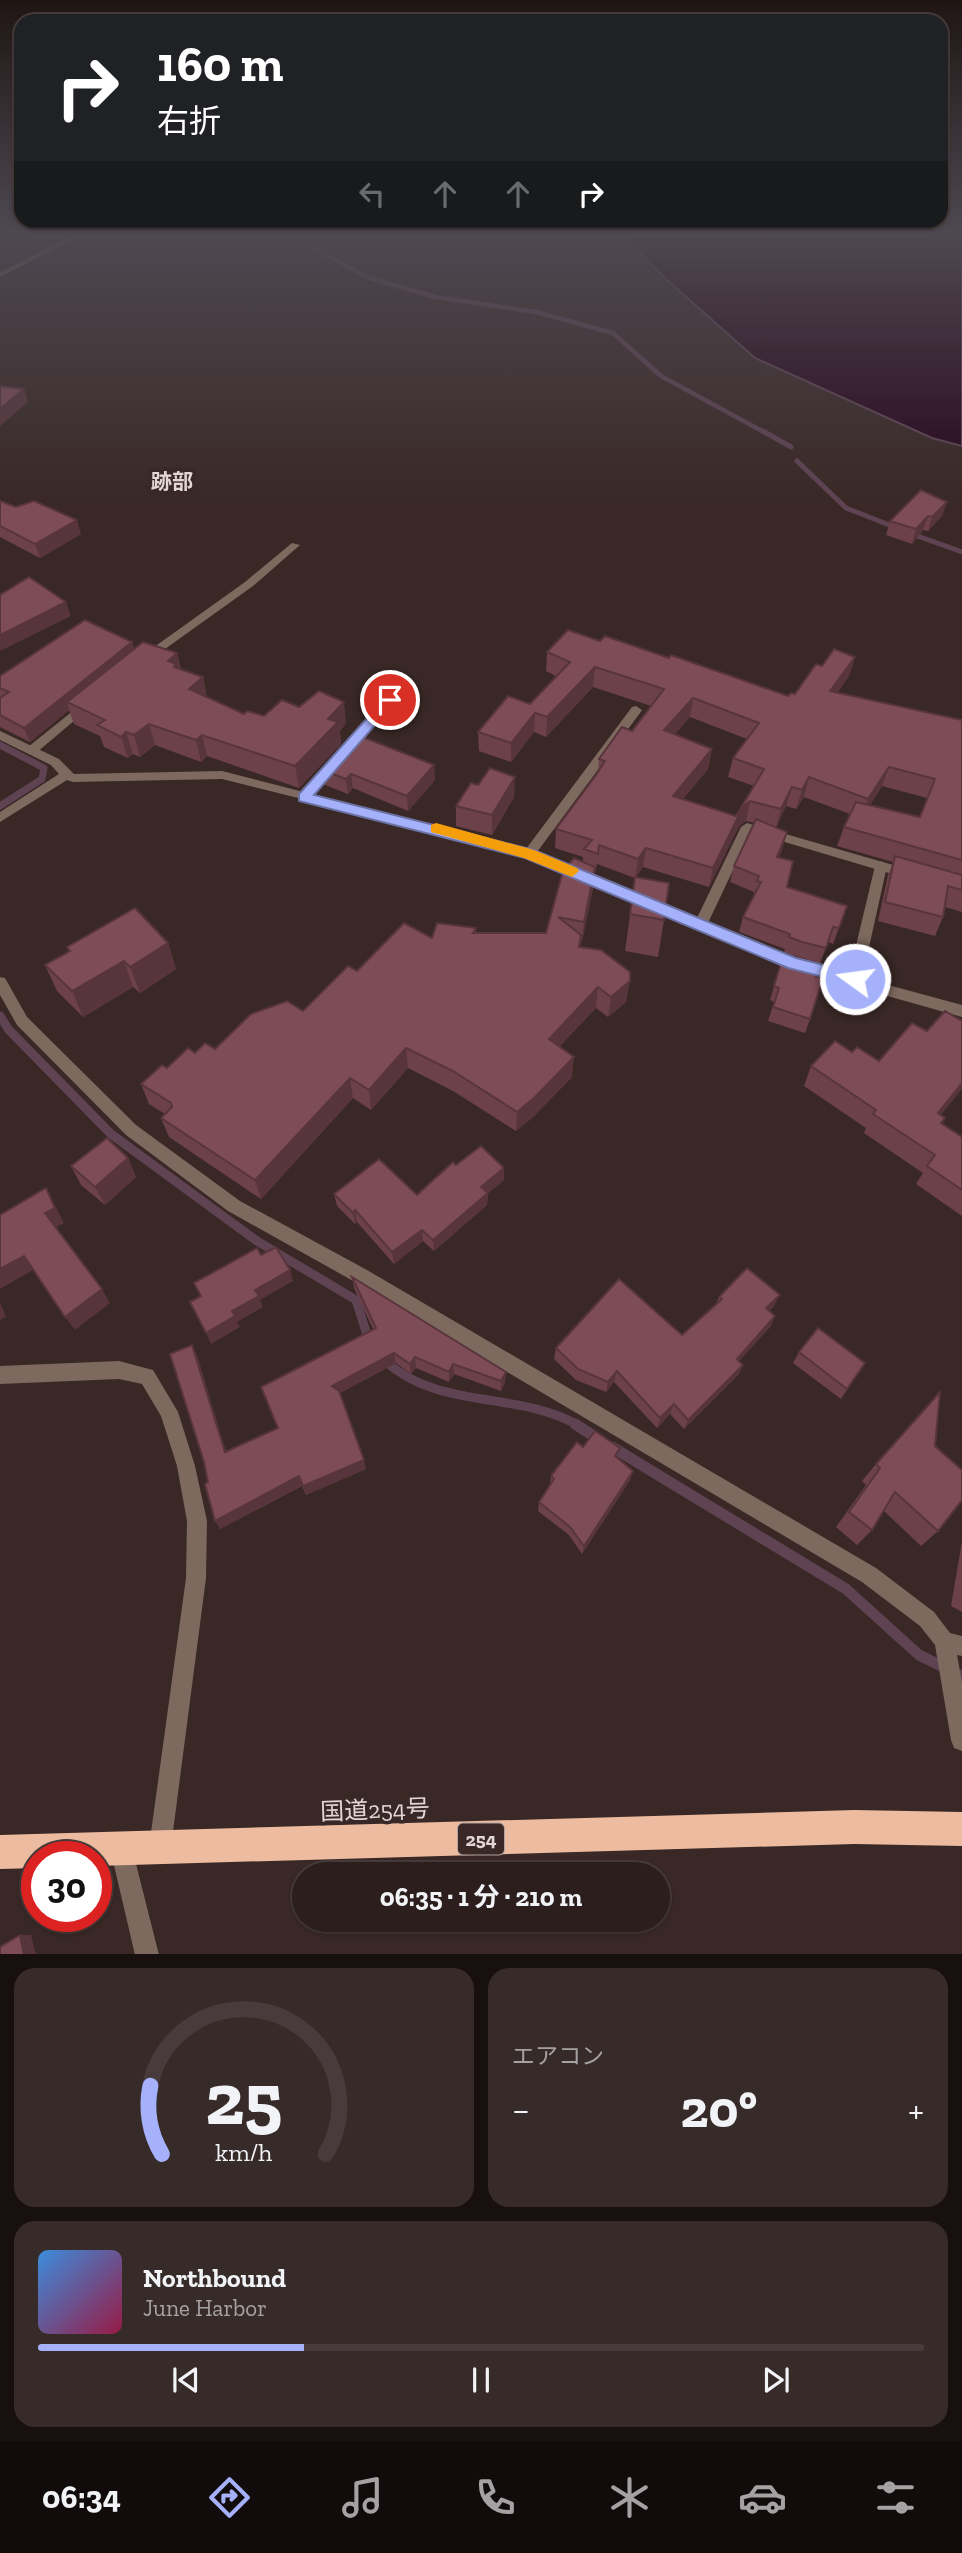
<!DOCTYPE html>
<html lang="ja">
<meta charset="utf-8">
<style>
body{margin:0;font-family:"Zilla Slab","Noto Sans JP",serif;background:#372b29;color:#f1f3f6;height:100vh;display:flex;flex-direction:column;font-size:26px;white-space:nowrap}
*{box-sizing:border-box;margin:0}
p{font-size:23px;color:#a6a2a3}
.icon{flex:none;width:38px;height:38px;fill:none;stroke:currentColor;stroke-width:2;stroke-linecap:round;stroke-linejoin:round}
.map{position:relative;height:1954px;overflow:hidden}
.sheet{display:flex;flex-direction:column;gap:14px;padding:14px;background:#18100f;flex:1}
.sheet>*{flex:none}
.top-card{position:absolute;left:14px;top:14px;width:934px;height:214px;border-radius:21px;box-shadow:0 2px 5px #0004,0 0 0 2px #473c3b;background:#202124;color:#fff;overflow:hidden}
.speed{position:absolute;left:21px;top:1841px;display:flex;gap:14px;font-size:35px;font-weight:700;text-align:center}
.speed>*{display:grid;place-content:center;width:91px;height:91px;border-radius:50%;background:#2b1e1c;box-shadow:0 2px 5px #0004,0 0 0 2px #473c3b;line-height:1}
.speed .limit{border:10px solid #d22;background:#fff;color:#111}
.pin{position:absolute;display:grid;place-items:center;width:60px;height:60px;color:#fff;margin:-30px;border:4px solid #fff;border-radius:50%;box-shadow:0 2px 7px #0007}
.me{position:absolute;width:77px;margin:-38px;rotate:284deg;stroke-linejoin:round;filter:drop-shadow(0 0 5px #0008)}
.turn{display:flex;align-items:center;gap:24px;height:147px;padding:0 28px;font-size:32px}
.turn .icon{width:91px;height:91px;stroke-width:2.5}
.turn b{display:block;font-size:49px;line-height:60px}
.lanes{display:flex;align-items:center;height:66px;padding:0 28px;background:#0003;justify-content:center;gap:35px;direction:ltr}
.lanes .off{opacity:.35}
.big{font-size:52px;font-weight:700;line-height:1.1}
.sheet .widget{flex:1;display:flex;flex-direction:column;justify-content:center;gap:10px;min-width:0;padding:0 24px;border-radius:21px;background:#372b29}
.sheet .dial{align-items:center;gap:0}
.dial svg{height:182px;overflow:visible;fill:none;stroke:#473c3b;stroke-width:7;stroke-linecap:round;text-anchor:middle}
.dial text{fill:#f1f3f6;stroke:none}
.song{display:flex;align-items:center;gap:21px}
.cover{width:84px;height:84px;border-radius:10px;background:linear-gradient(135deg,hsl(210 70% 55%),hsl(340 70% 35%))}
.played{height:7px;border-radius:4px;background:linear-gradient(90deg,#a6b1fc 30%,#473c3b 30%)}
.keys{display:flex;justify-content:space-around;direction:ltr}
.heat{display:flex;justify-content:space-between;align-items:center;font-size:38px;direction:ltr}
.sheet .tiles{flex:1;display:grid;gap:14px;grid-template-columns:1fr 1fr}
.widget:last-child{grid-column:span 2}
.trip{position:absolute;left:292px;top:1862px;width:378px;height:70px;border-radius:35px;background:#2b1e1c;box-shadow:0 2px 5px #0004,0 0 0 2px #473c3b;font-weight:700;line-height:70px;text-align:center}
.tabs{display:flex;height:112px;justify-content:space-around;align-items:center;background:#110c0b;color:#a6a2a3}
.tabs .icon{width:49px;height:49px}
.tabs .active{color:#a6b1fc}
.tabs b{font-size:32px;color:#f1f3f6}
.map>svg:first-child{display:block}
.water{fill:#27041b;stroke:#5f4353;stroke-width:2}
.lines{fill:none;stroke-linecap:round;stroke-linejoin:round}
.stream-far4{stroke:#5f4353;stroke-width:4.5}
.stream-far3{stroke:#5f4353;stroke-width:5}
.stream-far2{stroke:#5f4353;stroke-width:7}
.stream-far1{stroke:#5f4353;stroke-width:9}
.stream{stroke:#5f4353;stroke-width:11}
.lane{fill:#7d695e;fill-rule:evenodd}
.street{fill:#7d695e;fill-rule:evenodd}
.highway{fill:#edbca0;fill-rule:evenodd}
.wall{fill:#6c414a;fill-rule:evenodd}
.shaded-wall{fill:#58353c}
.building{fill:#7e4c56;stroke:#58353c;stroke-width:2;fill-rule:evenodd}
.route{fill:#a6b1fc;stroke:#6c73a4;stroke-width:2}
.slow{fill:#f59e0b}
.labels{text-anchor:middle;stroke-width:7;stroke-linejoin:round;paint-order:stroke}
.shield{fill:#392825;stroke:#b0a2a0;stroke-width:2}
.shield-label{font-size:19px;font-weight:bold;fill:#e3d7d5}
.far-quarter-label{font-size:21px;font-weight:bold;fill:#e3d7d5;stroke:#392825}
.near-street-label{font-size:24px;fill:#e3d7d5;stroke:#392825}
</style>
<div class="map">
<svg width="962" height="1955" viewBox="0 0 962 1955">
<rect width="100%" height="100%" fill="#392825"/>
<path class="water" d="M620 233H929L962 240V446L932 438 755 358 666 279Z"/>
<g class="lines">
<path class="stream-far4" d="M293 233 303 242 369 278 436 297 536 312 613 333 661 376 764 432"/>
<g class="stream-far3">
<path d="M761 430 791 447"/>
<path d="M797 461 846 508 897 528"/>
<path d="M909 533 962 552"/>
</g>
<path class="stream-far2" d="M0 745 44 768 42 779 0 806"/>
<g class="stream-far1">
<path d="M0 1016 9 1030 111 1134 257 1241 356 1300 369 1341"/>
<path d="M384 1360C439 1411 516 1390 578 1425"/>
</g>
<g class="stream">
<path d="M575 1424 600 1440"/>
<path d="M612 1447 846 1589 919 1655 962 1676"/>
</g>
<g class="lane">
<path d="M292 543 300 545 253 586 151 659H143V655L245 582Z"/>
<path d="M390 696 396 700 394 703 308 800H300L298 797 300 794 386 697Z"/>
<path d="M84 702 90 706 88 709 36 753H28V747Z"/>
<path d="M881 861 887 866 862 979 860 983H850L848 979 875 866Z"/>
</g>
<g class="street">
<path d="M79 233H86L0 277V272Z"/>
<path d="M636 706 642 710 640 713 537 852 697 918 741 827 747 823 914 871 916 874 909 879 751 832 708 923 796 960 962 1005V1017L788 968 525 857 438 833 222 779 73 782 67 780 0 822V812L59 774 51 765 0 740V731L59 759 74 774 222 771 526 849 632 707Z"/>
<path d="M0 977 5 978 27 1017 136 1125 240 1201 367 1270 876 1568 934 1612 950 1633 962 1636V1656L957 1655 962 1683V1751L954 1748 951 1740 935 1645 920 1626 862 1582 355 1282 228 1211 126 1135 17 1025 0 995Z"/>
<path d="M119 1361 153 1370 178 1412 195 1466 207 1521 206 1578 171 1847 168 1855 160 1858 152 1855 149 1847 186 1578 187 1521 177 1466 161 1416 142 1384 119 1379 0 1384V1366Z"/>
<path d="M121 1837 129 1840 132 1848 159 1955H135L110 1848 113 1840Z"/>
</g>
<path class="highway" d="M854 1810 962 1812V1846L854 1844 96 1866V1857H37V1868L0 1869V1835Z"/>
</g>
<g class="wall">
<path d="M0 501 81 534 40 558 0 537Z"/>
<path d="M947 502 942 516 928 531 923 530 912 544 886 535 890 521Z"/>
<path d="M600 641 669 658 788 696 795 694 822 666 855 657 849 676 837 693 962 720V912L945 907 943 917 935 936 878 921 888 875 893 862 837 846 844 827 850 814 804 797 796 809 786 806 776 827 783 847 779 857 787 887 847 906 833 944 828 942 820 964 804 959 816 976 810 1019 805 1033 768 1021 774 1002 770 1000 784 953 795 957 784 952 785 949 739 932 743 917 753 897 754 892 730 882 734 866 755 823 746 821 739 826 709 887 643 867 636 877 664 920 658 957 625 951 635 878 597 864 595 873H594L593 888 580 947 626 1002 608 1017 596 1008 559 1047 572 1077 533 1117 516 1131 453 1091 408 1068 371 1110 353 1098 261 1199 169 1137 161 1118 165 1114 149 1104 141 1084 195 1053 215 1049 303 1011 357 971 432 938 476 928V933H546L583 862V857L555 848 556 829 598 772 599 759 632 731 651 706 593 687 546 737 534 732 511 762 479 751 478 732 530 704 556 676 546 671 547 652ZM690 717 747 739 733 758 728 777 754 786 736 816 683 799 708 769 712 749 675 734ZM882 786 927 798 920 817 870 805Z"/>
<path d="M132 642 134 649 177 653 181 669 203 677 207 698 244 714 264 716 299 707 346 723 340 731 341 744 299 788 207 756 201 762 155 745 140 757 133 754 128 758 104 747 100 736 74 724 69 710 30 742 0 727V676Z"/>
<path d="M323 770 435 780 408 811 353 788 348 794 325 785Z"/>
<path d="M514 797 492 835 456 826V806Z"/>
<path d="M168 943 176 969 140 993 133 987 83 1017 57 991 45 965 69 952 67 947Z"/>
<path d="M811 1066 941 1115 945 1118 942 1124 962 1137V1216L916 1184 923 1173 864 1133 866 1128 804 1086Z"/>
<path d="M128 1158 136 1177 105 1205 81 1185 71 1166Z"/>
<path d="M456 1165 504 1168V1180L488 1193 487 1205 434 1251 423 1241 394 1264 357 1222 355 1224 337 1206 334 1194 417 1195Z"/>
<path d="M352 1277 505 1382 501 1391 454 1374 449 1382 416 1368 411 1374 396 1363 340 1393 366 1469 306 1495 302 1486 220 1529 204 1462 197 1356 226 1452 278 1428 373 1329 354 1288Z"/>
<path d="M719 1297 774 1306 769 1311 775 1316 770 1327 739 1361 743 1365 738 1375 684 1429 670 1414 657 1428 614 1382 606 1392 576 1380 554 1359 556 1348 682 1335 716 1304Z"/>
<path d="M799 1352 865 1363 841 1399 793 1363Z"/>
<path d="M935 1446 938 1531 921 1546 884 1511 872 1530 857 1545 836 1527 866 1485 862 1481 876 1464Z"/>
<path d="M583 1447 617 1458 633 1471 630 1480 582 1554 569 1535 538 1511 539 1502 550 1486 551 1476Z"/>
<path d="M962 1541V1612L951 1606Z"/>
</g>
<g class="shaded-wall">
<path d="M24 389 28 402 0 426V409Z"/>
<path d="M947 502 942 516 928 531 932 517Z"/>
<path d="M928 516 923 530 912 544 916 529Z"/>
<path d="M77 520 81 534 40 558 35 544Z"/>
<path d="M66 602 71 616 0 651V635Z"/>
<path d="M132 642 136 656 67 702 69 710 30 742 24 728Z"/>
<path d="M177 653 182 675 168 661Z"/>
<path d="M855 657 849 676 824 711 830 691Z"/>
<path d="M595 667 593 687 546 737 547 717Z"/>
<path d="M203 677 207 699 189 689Z"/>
<path d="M693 698 690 717 661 749 664 730Z"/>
<path d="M344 702 346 723 340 731 341 744 299 788 295 766 328 719Z"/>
<path d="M535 713 534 732 511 762V743Z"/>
<path d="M149 724 155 745 140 757 134 735Z"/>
<path d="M126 732 133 754 128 758 121 737Z"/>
<path d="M202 735 207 756 201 762 196 740Z"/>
<path d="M712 749 708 769 670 815 673 796Z"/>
<path d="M434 765 435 780 408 811 407 796Z"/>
<path d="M889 767 882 786 861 819 868 799Z"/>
<path d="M351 774 353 788 348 794 346 779Z"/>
<path d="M515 777 514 797 492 835V815Z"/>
<path d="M809 777 804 797 796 809 802 790Z"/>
<path d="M792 787 786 806 776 828 781 809Z"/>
<path d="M750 801 746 821 739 826 709 887 713 868 743 807Z"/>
<path d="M787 832 783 847 773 873 777 857Z"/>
<path d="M646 848 643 867 635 879 638 859Z"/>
<path d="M595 867 593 888 582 943 584 922Z"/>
<path d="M168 943 176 969 140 993 130 967Z"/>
<path d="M124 961 133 987 83 1017 72 991Z"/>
<path d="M630 981 626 1002 608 1017 611 997Z"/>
<path d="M598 987 596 1008 547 1059 549 1039Z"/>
<path d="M406 1048 408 1068 371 1110 369 1090Z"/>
<path d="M574 1057 572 1077 533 1117 516 1131 517 1112Z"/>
<path d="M350 1078 353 1098 261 1199 255 1180Z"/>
<path d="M962 1083V1089L927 1132 938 1113Z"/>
<path d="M128 1158 136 1177 105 1205 95 1187Z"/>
<path d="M504 1168V1180L488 1193 487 1205 434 1251 433 1240 481 1187Z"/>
<path d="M46 1188 64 1223 54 1228 45 1213Z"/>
<path d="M355 1210 357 1222 355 1224 353 1213Z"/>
<path d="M422 1230 423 1241 394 1264 392 1252Z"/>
<path d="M24 1256 33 1270 0 1289V1269Z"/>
<path d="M290 1270 293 1281 260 1300 263 1307 237 1322 240 1327 211 1344 206 1333 232 1311 255 1290Z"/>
<path d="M102 1289 110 1303 75 1330 65 1317Z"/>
<path d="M780 1295 774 1306 761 1320 766 1308Z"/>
<path d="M0 1302 6 1317 0 1320Z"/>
<path d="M775 1316 770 1327 732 1369 737 1359Z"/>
<path d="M192 1345 197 1356 229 1462 225 1452Z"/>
<path d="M394 1353 396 1363 334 1396 332 1386Z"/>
<path d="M415 1357 416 1368 411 1374 410 1364Z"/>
<path d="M453 1364 454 1374 449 1382V1372Z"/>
<path d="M743 1365 738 1375 684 1429 688 1420Z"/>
<path d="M617 1371 614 1382 606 1392 608 1382Z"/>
<path d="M506 1372 505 1382 501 1391V1381Z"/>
<path d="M674 1404 670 1414 657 1428 660 1418Z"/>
<path d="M364 1460 366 1469 306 1495 303 1486Z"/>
<path d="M633 1471 630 1480 582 1554 584 1546Z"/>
<path d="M299 1476 303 1485 220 1529 215 1521Z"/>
<path d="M20 1935H31L36 1955H24Z"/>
</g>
<g class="building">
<path d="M0 386 24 389 0 409Z"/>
<path d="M921 490 947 502 932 517 928 516 916 529 890 521Z"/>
<path d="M0 501 16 507 34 501 77 520 35 544 0 526Z"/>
<path d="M29 577 66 602 0 635V595Z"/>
<path d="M85 620 132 642 24 728 0 715V698L9 692 0 688V676Z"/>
<path d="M568 630 600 641 605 636 669 658 671 655 788 696 791 693 795 694 816 664 822 666 834 649 855 657 830 691 962 720V860L844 827 856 802 920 817 935 779 889 767 868 799 809 777 802 790 792 787 781 809 750 801 743 807 713 868 646 848 638 859 599 845 598 854 584 849 592 840 556 829 596 775 605 761 599 759 622 727 632 731 664 689 595 667 547 717 535 713 511 743 478 732 508 696 530 704 570 662 547 652ZM693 698 759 723 733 758 764 769 736 816 673 796 712 749 664 730Z"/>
<path d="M143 642 177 653 168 661 176 664 174 667 203 677 189 689 244 714 247 711 264 716 282 700 299 707 319 691 344 702 328 719 338 722 295 766 202 735 196 740 149 724 134 735 126 732 121 737 97 725 105 720 67 702Z"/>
<path d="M355 734 434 765 407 796 351 774 346 779 323 770Z"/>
<path d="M490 768 515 777 492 815 456 806 471 783 478 785Z"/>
<path d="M756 819 787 832 777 857 793 861 787 887 847 906 839 928 833 927 826 948 802 942 789 937 790 934 743 917 761 882 757 881 759 876 734 866Z"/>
<path d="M895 856 962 875V890L948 886 943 917 885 902Z"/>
<path d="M574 858 595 867 584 922 558 917 581 935 579 947 601 950 630 972V981L611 997 598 987 549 1039 574 1057 534 1098 517 1112 453 1071 406 1048 369 1090 350 1078 255 1180 161 1118 172 1107 171 1103 141 1084 162 1065 167 1068 188 1048 195 1053 205 1043 215 1049 251 1014 287 1001 303 1011 348 966 357 971 404 923 432 938 437 923 476 928 473 933H546L563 871Z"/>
<path d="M635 877 669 883 664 920 630 914Z"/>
<path d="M135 908 168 943 130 967 124 961 72 991 45 965 70 951 67 947Z"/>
<path d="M784 953 820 964 816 976 823 978 810 1019 773 1007 779 988 774 986Z"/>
<path d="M945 1011 962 1021V1083L938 1113 945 1118 941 1123 962 1137V1190L927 1166 935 1155 873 1114 876 1110 811 1066 835 1041 852 1052 857 1047 879 1061 912 1023 927 1031Z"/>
<path d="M107 1138 128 1158 95 1187 71 1166Z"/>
<path d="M481 1146 504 1168 481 1187 488 1193 433 1240 422 1230 392 1252 355 1210 353 1213 334 1194 379 1159 417 1195 453 1162 456 1165Z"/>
<path d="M46 1188 55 1208 45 1213 102 1289 65 1317 24 1256 0 1269V1215Z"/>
<path d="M276 1247 290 1270 255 1290 259 1296 232 1311 235 1316 206 1333 190 1302 201 1296 194 1283 257 1248 261 1255Z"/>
<path d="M747 1268 780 1295 766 1308 775 1316 737 1359 743 1365 688 1420 674 1404 660 1418 617 1371 608 1382 578 1369 556 1348 619 1279 682 1335 722 1299 719 1297Z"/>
<path d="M352 1277 506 1372 501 1381 453 1364 449 1372 415 1357 410 1364 394 1353 332 1386 339 1391 364 1460 303 1486 299 1476 215 1521 205 1484 208 1482 204 1462 170 1354 192 1345 225 1452 278 1428 261 1387 376 1328Z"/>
<path d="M818 1328 865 1363 847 1389 799 1352Z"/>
<path d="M940 1392 935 1446 962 1470V1500L938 1531 895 1492 872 1530 849 1512 880 1468 876 1464Z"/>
<path d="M595 1431 620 1448 615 1456 633 1471 584 1546 570 1527 539 1502 554 1479 551 1476 577 1442 583 1447Z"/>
<path d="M20 1935 24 1955H0V1947Z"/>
</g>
<linearGradient id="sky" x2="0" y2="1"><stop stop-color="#1f1614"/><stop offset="0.46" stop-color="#4e4851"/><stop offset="1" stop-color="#4e4851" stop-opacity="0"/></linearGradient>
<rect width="962" height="506" fill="url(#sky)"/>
<path class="route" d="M386 697 397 700 314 795 534 850 796 958 860 974V983L855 985 788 968 525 858 299 801V794Z"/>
<path class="slow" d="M436 823 534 850 577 868 579 871 572 877 524 858 431 832V825Z"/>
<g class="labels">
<rect class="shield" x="458" y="1823.5" width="46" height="31" rx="5"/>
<g class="shield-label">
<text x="481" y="1846">254</text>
</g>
<g class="far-quarter-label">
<text x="172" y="489">跡部</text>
</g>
<g class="near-street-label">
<text transform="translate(375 1810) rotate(-2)" y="8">国道254号</text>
</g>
</g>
</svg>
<div class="speed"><div class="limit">30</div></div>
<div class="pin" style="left:390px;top:700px;background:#d93025"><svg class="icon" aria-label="arrive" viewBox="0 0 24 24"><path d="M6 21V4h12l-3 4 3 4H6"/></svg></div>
<svg class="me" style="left:855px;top:979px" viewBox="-20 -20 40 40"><circle r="17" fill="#a6b1fc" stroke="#fff" stroke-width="3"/><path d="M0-11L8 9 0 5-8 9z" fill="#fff"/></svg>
<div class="trip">06:35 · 1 分 · 210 m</div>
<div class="top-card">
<div class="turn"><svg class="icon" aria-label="right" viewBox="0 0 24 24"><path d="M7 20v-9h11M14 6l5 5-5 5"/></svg><div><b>160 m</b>右折</div></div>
<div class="lanes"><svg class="icon off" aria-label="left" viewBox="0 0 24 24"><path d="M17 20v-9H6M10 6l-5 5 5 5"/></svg><svg class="icon off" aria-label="ahead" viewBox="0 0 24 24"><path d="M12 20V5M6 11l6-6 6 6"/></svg><svg class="icon off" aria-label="ahead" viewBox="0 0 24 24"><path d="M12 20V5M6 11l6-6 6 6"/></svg><svg class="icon" aria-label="right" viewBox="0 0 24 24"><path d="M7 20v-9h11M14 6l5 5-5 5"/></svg></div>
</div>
</div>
<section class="sheet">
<div class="tiles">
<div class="widget dial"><svg viewBox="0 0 100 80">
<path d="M14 69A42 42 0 1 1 86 69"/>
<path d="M14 69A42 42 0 0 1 9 39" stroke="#a6b1fc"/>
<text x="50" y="56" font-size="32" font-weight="700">25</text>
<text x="50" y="72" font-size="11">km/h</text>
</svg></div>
<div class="widget"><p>エアコン</p>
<div class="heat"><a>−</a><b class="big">20°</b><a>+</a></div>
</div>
<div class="widget">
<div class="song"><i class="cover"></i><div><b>Northbound</b><p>June Harbor</p></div></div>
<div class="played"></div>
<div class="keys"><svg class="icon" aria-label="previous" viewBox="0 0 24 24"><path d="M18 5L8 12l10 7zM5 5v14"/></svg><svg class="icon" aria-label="pause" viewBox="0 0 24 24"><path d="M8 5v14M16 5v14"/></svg><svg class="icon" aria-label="next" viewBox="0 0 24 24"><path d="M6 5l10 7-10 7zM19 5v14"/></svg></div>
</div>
</div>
</section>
<nav class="tabs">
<b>06:34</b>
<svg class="icon active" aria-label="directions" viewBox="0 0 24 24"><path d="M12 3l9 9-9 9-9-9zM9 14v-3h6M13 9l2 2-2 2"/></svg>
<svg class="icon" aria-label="music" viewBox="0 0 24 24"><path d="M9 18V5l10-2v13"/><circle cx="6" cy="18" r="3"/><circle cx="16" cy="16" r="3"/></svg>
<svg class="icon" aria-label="phone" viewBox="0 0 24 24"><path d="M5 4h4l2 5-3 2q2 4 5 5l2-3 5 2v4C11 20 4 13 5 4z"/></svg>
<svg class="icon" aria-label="climate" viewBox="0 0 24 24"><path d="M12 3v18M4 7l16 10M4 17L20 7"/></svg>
<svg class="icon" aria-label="car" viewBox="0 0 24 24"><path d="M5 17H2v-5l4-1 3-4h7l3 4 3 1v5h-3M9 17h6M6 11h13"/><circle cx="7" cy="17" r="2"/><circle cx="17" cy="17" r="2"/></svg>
<svg class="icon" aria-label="filters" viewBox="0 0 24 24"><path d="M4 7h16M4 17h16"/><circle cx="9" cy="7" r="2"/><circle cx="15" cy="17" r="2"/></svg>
</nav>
